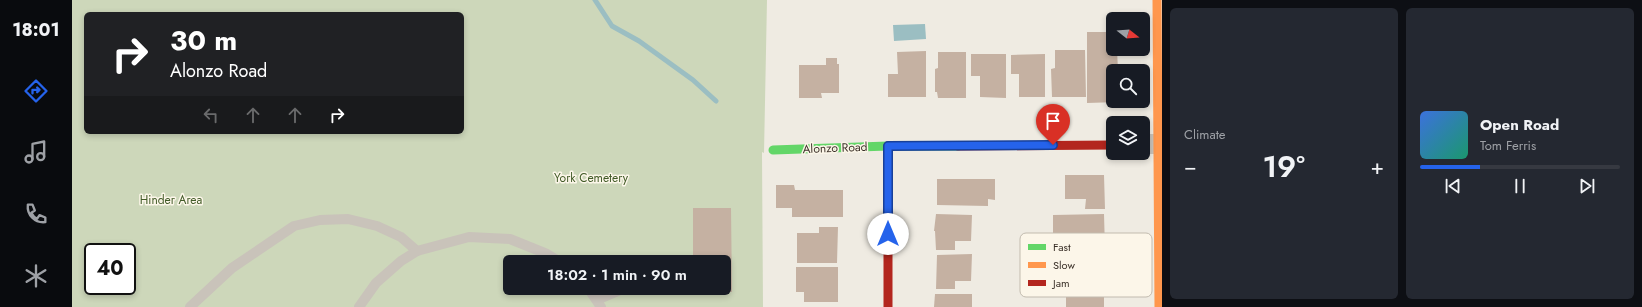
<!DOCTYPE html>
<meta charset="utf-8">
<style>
body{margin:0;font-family:Jost,sans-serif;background:#242831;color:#f1f3f6;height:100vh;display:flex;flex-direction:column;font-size:15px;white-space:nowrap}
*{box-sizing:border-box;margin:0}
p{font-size:13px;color:#9ea1a6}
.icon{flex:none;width:22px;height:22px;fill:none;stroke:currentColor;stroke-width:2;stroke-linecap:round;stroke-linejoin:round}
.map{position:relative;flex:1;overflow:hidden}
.panel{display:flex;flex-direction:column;gap:8px;padding:8px;background:#0d0f14;width:480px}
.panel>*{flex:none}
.guide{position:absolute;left:12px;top:12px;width:380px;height:122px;border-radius:6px;box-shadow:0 2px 6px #0003;background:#202124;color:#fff;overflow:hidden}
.needle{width:26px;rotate:107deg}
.tools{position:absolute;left:1034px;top:12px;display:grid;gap:8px}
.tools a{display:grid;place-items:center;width:44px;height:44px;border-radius:6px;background:#171b24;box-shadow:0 2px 6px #0003;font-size:20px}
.speed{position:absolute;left:12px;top:243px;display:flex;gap:8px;font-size:20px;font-weight:700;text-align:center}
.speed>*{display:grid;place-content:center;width:52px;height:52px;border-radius:50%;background:#171b24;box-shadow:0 2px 6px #0003;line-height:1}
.speed .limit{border:2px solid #111;border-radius:6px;background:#fff;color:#111}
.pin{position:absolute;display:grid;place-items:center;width:34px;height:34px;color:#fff;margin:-41px -17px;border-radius:50% 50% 50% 0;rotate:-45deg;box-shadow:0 0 4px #0007}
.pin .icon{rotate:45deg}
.me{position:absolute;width:44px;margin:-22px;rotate:0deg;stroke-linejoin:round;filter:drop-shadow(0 0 3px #0008)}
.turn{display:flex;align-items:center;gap:14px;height:84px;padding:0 20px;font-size:18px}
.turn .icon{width:52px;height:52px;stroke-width:2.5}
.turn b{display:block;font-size:28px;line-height:34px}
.lanes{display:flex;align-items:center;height:38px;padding:0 20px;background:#0003;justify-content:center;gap:20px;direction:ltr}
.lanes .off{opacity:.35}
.big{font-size:30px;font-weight:600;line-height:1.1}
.panel .tile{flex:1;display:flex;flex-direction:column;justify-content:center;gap:6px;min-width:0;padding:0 14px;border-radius:6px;background:#242831}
.song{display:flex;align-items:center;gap:12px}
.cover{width:48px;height:48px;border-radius:6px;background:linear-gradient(135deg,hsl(220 70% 55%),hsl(160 70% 35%))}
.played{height:4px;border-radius:2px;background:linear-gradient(90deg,#2563eb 30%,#363941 30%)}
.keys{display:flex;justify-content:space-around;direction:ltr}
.heat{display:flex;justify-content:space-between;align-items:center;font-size:22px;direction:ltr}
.panel .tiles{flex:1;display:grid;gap:8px;grid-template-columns:repeat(2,1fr)}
.trip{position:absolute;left:431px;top:255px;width:228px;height:40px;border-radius:6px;background:#171b24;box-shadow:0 2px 6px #0003;font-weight:600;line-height:40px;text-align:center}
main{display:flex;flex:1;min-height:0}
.tab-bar{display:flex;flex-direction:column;width:72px;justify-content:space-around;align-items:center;background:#090b0e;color:#9ea1a6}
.tab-bar .icon{width:28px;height:28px}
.tab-bar .active{color:#2563eb}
.tab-bar b{font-size:18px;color:#f1f3f6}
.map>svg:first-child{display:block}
.green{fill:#cdd7ba;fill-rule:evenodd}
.water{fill:#9bbec2}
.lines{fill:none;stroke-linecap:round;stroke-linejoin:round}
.stream{stroke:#9bbec2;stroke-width:5}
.building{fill:#c5b1a2}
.lane{stroke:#c9c3ba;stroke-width:10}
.street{stroke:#c9c3ba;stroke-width:20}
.fast{stroke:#63d668;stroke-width:9}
.slow{stroke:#ff974d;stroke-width:9}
.jam{stroke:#b3261e;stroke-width:9}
.route-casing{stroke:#184099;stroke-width:10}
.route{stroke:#2563eb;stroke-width:7}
.labels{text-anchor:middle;stroke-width:3;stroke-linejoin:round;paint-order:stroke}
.street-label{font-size:12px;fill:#3a3028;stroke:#fcf6e9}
.park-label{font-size:12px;fill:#425b28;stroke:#fcf6e9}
.key{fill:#fcf6e9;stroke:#c2bbaf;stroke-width:1}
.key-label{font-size:11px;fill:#3a3028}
</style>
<main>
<nav class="tab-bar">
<b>18:01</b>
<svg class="icon active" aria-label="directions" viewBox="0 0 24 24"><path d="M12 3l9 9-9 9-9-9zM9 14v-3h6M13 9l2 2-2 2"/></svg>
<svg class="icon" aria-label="music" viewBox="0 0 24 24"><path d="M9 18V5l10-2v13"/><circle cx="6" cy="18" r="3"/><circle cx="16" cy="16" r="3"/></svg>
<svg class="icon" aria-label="phone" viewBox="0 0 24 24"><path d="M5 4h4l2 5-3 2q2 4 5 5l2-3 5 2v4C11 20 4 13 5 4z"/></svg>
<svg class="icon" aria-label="climate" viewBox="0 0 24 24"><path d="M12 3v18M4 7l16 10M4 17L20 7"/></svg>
</nav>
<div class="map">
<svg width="1090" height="307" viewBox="0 0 1090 307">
<rect width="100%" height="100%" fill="#efebe2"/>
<path class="green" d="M0 0H695L692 153 690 152V155L691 307H0ZM14 14H390V132H14ZM21 252H55V286H21ZM438 262H652V288H438Z"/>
<path class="water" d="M853 24 854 39 822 41 821 25Z"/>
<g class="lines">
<path class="stream" d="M523 0 540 26 567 41 621 80 644 101"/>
</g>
<g class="building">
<path d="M1015 32H1041V49H1045L1046 71H1041V101H1046V102L1015 103Z"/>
<path d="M983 50H1013L1014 97H980L979 69 983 68Z"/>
<path d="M854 51V97H816V74H826L825 52Z"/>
<path d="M866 52H894V98H866L865 92H863V69L866 68Z"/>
<path d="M899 54H934V98L908 97V76H899Z"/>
<path d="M973 54V97H947V74H939V55Z"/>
<path d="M754 58H765V64H767V93H749L750 98H727V65H754Z"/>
<path d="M993 175H1032L1033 209H1013L1014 199H993Z"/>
<path d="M865 179H923V200L916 199V206L865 205Z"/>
<path d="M704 185H722L723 190H771V217H720V208H704Z"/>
<path d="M621 208H659L660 292H621V288H652V262H621Z"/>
<path d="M864 214 900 215 899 241H883V250H864L863 231H862Z"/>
<path d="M1032 214 1033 249H1014L1013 239H1006V243H995V239H981V215Z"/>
<path d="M747 227H766L765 263H725V233H747Z"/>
<path d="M900 254 899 281H883V289H864L865 255Z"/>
<path d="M724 267H766V302H732V292H724Z"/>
<path d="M863 294H900V307H862Z"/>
<rect x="994" y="294" width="38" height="13"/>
</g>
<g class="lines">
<g class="lane">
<path d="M516 288 529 307"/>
<path d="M525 300 546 291 549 288"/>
<path d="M118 307 160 268 222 226 248 220 276 219 305 226 329 237 345 251"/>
<path d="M287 307 304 283 329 261 345 251 397 237 438 239 475 254 488 262"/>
</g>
<path class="street" d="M1071 144H1087"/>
<path class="fast" d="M701 150 816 146H886"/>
<path class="slow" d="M1085 0 1087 307"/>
<g class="jam">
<path d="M816 146V307"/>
<path d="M886 146 1041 145"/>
</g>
</g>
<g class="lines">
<defs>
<path id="route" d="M816 234V146L981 145"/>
</defs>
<use href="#route" class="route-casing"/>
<use href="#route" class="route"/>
</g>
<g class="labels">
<g class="street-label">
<text transform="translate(763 148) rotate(-2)" y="4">Alonzo Road</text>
</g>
<g class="park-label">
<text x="519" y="182">York Cemetery</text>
<text x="99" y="204">Hinder Area</text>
</g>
</g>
<rect x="948" y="233" width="132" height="64" rx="6" class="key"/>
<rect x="956" y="244" width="18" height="6" fill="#63d668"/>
<rect x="956" y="262" width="18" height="6" fill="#ff974d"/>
<rect x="956" y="280" width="18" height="6" fill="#b3261e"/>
<g class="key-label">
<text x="981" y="251">Fast</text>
<text x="981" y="269">Slow</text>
<text x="981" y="287">Jam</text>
</g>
</svg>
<div class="tools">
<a><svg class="needle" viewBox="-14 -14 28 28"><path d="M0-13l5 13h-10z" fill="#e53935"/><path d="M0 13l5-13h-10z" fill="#9ea1a6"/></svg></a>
<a><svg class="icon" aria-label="search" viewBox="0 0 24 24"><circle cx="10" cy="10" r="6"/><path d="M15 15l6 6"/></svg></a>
<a><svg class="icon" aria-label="layers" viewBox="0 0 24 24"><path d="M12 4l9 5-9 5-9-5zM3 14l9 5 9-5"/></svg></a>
</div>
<div class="speed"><div class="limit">40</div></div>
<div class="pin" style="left:981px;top:145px;background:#d93025"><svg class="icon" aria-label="arrive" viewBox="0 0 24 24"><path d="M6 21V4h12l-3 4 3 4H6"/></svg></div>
<svg class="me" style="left:816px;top:234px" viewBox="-20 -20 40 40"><circle r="19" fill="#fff"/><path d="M0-13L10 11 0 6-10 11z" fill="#2563eb"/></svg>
<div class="trip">18:02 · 1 min · 90 m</div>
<div class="guide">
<div class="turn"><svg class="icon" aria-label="right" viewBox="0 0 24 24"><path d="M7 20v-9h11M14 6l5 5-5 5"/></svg><div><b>30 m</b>Alonzo Road</div></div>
<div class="lanes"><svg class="icon off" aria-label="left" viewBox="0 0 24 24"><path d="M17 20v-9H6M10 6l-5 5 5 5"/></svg><svg class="icon off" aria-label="ahead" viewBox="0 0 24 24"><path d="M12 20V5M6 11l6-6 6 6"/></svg><svg class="icon off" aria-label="ahead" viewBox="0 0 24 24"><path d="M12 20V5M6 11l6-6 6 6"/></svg><svg class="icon" aria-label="right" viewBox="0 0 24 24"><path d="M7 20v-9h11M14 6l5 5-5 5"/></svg></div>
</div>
</div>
<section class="panel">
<div class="tiles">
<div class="tile"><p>Climate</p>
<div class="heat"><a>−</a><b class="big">19°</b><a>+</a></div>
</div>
<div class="tile">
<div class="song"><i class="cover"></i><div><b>Open Road</b><p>Tom Ferris</p></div></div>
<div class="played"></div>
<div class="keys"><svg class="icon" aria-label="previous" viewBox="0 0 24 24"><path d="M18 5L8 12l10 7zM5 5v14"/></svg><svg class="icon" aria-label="pause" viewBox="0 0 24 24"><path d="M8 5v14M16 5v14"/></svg><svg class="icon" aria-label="next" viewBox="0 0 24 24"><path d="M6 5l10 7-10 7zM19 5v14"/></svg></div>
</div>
</div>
</section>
</main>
